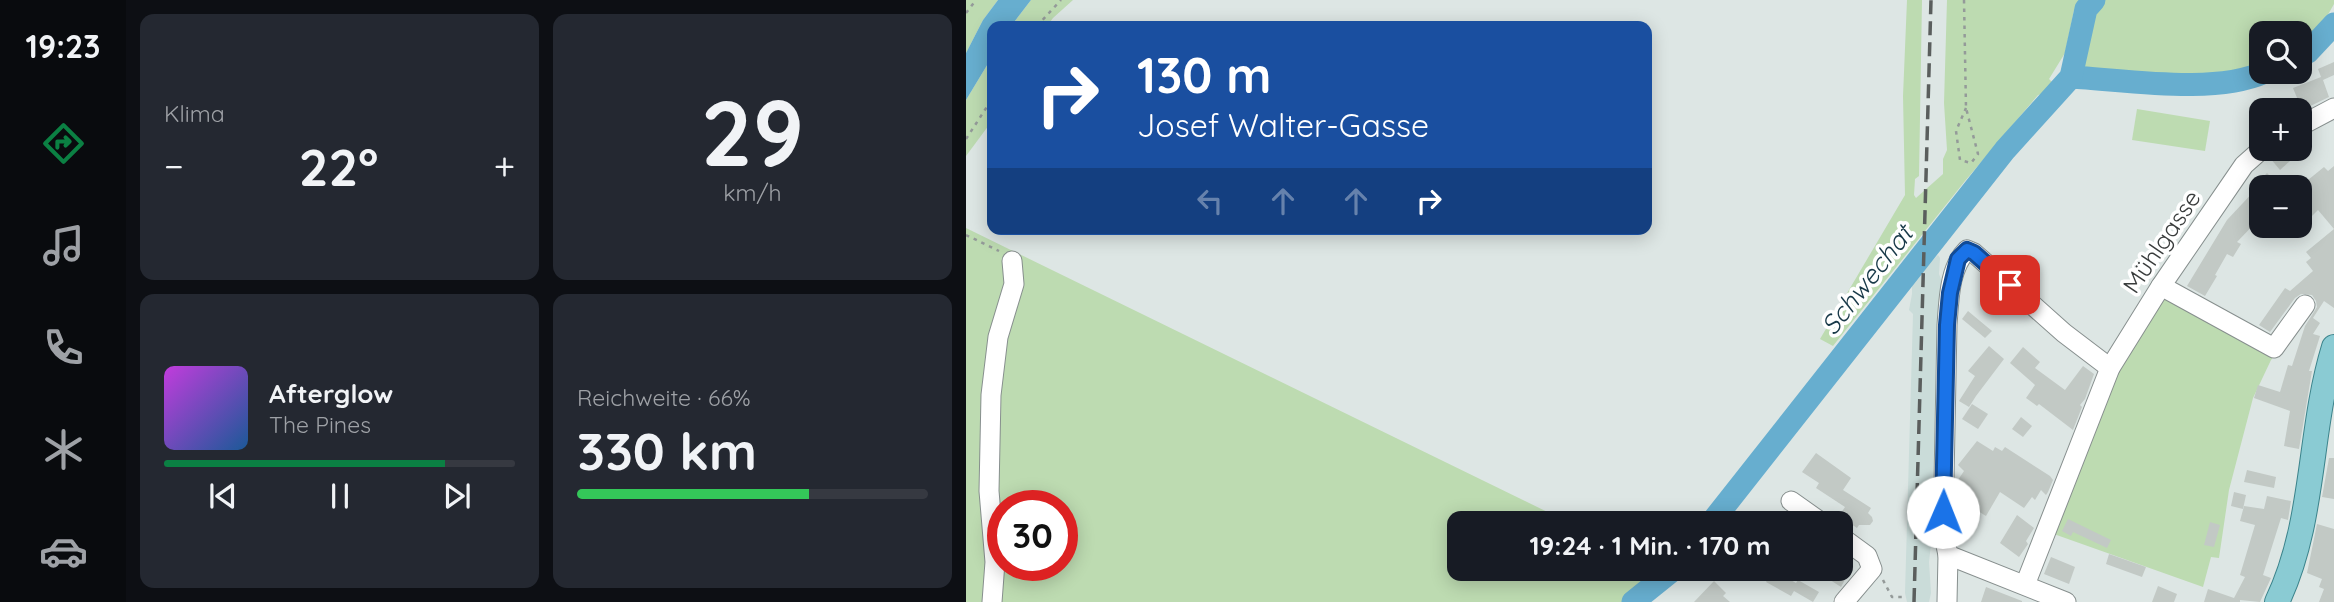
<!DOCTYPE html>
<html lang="de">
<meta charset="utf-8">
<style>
body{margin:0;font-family:Quicksand,sans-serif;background:#242831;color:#f1f3f6;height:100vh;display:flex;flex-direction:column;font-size:26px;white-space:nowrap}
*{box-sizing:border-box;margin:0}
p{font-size:23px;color:#9ea1a6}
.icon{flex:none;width:38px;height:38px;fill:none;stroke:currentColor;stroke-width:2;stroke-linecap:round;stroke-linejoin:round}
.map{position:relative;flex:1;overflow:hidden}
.sheet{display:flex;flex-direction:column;gap:14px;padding:14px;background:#0d0f14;width:840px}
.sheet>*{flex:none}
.hud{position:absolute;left:21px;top:21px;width:665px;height:214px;border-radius:14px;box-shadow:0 4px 18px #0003;background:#1a4fa0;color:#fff;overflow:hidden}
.tools{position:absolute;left:1283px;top:21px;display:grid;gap:14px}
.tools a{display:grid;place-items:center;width:63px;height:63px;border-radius:14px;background:#171b24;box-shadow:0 4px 18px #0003;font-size:35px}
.speed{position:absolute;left:21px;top:490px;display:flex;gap:14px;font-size:35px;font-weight:700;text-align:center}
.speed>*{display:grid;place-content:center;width:91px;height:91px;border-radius:50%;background:#171b24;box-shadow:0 4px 18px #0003;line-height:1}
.speed .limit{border:10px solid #d22;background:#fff;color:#111}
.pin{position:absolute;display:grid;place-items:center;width:60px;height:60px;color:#fff;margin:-30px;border-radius:14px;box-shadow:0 4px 10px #0006}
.me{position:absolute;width:77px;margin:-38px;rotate:1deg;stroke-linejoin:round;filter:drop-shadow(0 0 5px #0008)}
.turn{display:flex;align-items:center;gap:24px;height:147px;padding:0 35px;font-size:32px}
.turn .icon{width:91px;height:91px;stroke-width:2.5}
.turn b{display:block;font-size:49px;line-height:60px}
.lanes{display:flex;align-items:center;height:66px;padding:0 35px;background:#0003;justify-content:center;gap:35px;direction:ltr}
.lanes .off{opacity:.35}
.big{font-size:52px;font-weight:800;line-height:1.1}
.sheet .tile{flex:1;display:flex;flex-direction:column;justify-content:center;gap:10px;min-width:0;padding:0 24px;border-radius:14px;background:#242831}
.sheet .dial{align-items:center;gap:0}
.dial b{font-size:91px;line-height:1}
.song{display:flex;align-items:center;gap:21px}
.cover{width:84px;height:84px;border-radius:10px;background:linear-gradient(135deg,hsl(290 70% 55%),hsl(210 70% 35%))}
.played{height:7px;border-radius:4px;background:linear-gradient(90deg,#0b8043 80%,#363941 80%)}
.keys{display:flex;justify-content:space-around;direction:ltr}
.heat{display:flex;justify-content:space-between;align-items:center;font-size:38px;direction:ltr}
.charge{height:10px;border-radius:5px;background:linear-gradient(90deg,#34c759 66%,#363941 0)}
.sheet .tiles{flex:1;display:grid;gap:14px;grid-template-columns:repeat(2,1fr)}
.trip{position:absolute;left:481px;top:511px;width:406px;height:70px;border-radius:14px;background:#171b24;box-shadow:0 4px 18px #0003;font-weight:800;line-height:70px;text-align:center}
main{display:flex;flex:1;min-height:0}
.menu{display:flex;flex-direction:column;width:126px;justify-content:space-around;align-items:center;background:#090b0e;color:#9ea1a6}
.menu .icon{width:49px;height:49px}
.menu .active{color:#0b8043}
.menu b{font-size:32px;color:#f1f3f6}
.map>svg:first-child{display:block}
.built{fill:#cadcd9}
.green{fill:#bddbb1;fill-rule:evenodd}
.water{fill:#67aecf}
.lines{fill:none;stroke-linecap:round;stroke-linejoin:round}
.river{stroke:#67aecf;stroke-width:23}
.building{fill:#c2c9c5}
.minor-casing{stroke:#878f8e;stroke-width:21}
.major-casing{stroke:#3b838b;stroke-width:26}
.path{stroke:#949a99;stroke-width:2.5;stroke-dasharray:3.5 5;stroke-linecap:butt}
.minor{stroke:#fff;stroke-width:19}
.major{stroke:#8acbd3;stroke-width:24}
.rail{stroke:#5a5e5d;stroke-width:3.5;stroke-dasharray:14 7;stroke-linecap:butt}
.route-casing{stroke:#114b97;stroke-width:18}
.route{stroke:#1a73e8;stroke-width:12}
.labels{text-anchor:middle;stroke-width:7;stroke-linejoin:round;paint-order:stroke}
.street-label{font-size:24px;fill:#3a3d3d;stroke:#fff}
.water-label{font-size:26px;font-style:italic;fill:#183948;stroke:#fff}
</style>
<main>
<nav class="menu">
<b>19:23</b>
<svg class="icon active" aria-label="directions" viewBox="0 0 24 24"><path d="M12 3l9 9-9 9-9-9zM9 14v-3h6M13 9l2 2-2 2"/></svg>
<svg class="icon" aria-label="music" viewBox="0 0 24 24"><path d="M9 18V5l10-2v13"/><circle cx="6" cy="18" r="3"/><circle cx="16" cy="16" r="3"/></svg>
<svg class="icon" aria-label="phone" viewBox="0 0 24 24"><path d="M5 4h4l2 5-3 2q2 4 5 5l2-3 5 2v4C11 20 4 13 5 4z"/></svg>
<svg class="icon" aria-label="climate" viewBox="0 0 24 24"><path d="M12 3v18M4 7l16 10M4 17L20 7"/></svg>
<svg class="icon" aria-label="car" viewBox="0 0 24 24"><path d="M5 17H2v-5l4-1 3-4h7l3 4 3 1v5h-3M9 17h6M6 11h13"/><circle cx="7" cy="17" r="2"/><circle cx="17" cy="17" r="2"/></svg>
</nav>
<section class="sheet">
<div class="tiles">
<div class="tile"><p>Klima</p>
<div class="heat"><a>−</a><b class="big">22°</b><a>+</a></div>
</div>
<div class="tile dial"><b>29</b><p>km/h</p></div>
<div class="tile">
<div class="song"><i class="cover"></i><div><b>Afterglow</b><p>The Pines</p></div></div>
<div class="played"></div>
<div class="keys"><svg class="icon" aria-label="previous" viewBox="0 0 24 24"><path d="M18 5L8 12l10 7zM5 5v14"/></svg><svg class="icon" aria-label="pause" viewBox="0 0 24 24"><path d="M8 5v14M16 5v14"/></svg><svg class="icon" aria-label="next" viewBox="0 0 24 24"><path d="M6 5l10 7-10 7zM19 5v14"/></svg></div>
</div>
<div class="tile"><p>Reichweite · 66%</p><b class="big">330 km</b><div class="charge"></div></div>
</div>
</section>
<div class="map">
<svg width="1368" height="602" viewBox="0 0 1368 602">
<rect width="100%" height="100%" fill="#dde6e4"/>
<path class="built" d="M972 255 974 258 973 274 976 282 970 353 966 535 963 562 965 593 963 602H941L939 593 947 314 943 310 946 294V280Z"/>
<g class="green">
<path d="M0 0H32L17 20 0 53Z"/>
<path d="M65 0H107L87 18 81 26H45Z"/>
<path d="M941 0H956L953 176 949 179 948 195 950 198 977 174V159L981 150 978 103 981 0H1115L1108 10 1099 53 1083 79 1089 85 1084 92 1072 95 999 181 867 346 854 339 939 195 937 96Z"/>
<path d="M1132 0H1368V4L1344 46 1334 51V33H1295V70L1288 73 1237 83 1113 73 1122 10Z"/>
<path d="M26 57V121L0 156V100Z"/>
<path d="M1171 109 1244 121 1239 151 1166 140Z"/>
<path d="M0 228 604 523H494V569H696L691 578 658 602H0ZM37 506H96V565H37Z"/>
<path d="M1195 293 1310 353 1305 360 1287 398 1263 490 1253 558 1245 557 1237 587 1085 533 1155 357Z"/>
</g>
<path class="water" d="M32 0H65L45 26H26V57L0 100V53L17 20Z"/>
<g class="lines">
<g class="river">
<path d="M1334 56 1342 52 1368 24"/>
<path d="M1105 77C1161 80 1248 95 1299 72"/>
<path d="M745 523 1039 150 1105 77 1120 9 1128 0"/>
<path d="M667 602 708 569"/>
</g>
</g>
<g class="building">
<path d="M1368 62V75L1357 80 1363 97 1336 110 1327 88 1355 77 1352 69Z"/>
<path d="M1308 149H1314L1324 161 1314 170 1304 158Z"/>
<path d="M1368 166V308L1358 301 1347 318 1354 323 1347 334 1354 336 1343 371H1346L1333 449 1318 446 1324 411 1288 398 1292 385 1314 392 1322 365 1326 366 1339 326 1351 307 1350 301 1346 295 1335 294 1329 298 1304 332 1293 325 1319 288 1324 291 1347 271 1340 262 1345 258 1340 252 1368 229 1352 210 1334 228V195L1346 185 1342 180 1358 167 1362 171Z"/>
<path d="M1301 173 1315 187H1295V217L1271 242 1275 244 1267 257 1261 254 1249 275 1251 276 1239 296 1221 286 1261 220 1292 187H1287Z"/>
<path d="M1027 289 1039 297 1029 313 1017 307Z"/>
<path d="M1002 311 1026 331 1019 338 996 319Z"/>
<path d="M1023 346 1038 359 1010 396 1003 407 993 401 1009 376 1002 371Z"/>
<path d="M1057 347 1074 362 1069 368 1099 390 1117 366 1128 374 1119 399 1114 405 1116 407 1107 430 1073 404 1071 406 1060 398 1069 385 1044 363Z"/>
<path d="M1006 404 1022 414 1012 429 996 419Z"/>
<path d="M1055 417 1066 426 1057 437 1046 429Z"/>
<path d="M1011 441 1027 451 1029 447 1036 451 1039 447 1084 476 1087 480 1082 492 1080 495 1075 490 1069 500 1066 497 1058 508 1034 492 1020 516 1007 508 1011 502 995 493 998 488 990 483 998 471 992 465Z"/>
<path d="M850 453 885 478 877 490 905 508 902 513 906 517 907 521 904 525H893L891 528 873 516 879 507 850 488 853 483 836 472Z"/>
<path d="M1363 458H1368V499L1356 497Z"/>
<path d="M1281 470 1310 477 1308 488 1278 482Z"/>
<path d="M1268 492 1280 495 1277 509 1265 506Z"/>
<path d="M1301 496 1325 501 1322 520 1315 518 1297 575 1305 578 1294 602 1274 600V602H1238L1242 589 1268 598 1279 577 1274 575 1289 525 1274 521 1278 506 1298 509Z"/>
<path d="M1051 515 1068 528 1060 541 1062 544 1053 557 1034 543Z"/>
<path d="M1102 519 1145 540 1141 548 1107 532 1105 536 1096 531Z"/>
<path d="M1244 522 1254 525 1248 547 1238 545Z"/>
<path d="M1351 524 1368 529V602H1353L1358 589 1353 587 1356 579 1341 573Z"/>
<path d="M1143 554 1180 567 1176 577 1140 564Z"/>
<path d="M1085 557 1109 567 1103 584 1078 574Z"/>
<path d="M875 558 887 565 875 587 858 576 862 569H875Z"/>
<path d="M807 570 830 583 832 580 853 592 847 602 828 591 825 596 800 582Z"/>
<path d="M748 581 760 593 757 596 764 602H728Z"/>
<path d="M1192 586 1211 594 1208 602H1186Z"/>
<path d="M1020 587 1056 601V602H1015Z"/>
</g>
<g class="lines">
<defs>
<g id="minor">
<path d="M1334 126 1368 108"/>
<path d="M1195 286 1308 348 1339 305"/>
<path d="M825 501 856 523"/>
<path d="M875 537 901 556 906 569 878 602"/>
<path d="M982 555 1100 602"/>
<path d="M1059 585 1144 368 1195 286 1278 165 1296 149"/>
<path d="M26 602 29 562 23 491 25 395 32 337 48 284 46 261"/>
<path d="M981 602 982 555 977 531 981 325C983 300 983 268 1001 250L1008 253 1098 333 1144 368"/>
</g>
<path id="major" d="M1311 602C1350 520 1342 432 1368 347"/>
</defs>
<use href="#minor" class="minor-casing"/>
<use href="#major" class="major-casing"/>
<g class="path">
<path d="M998 0 1000 108 1012 154 1005 163 994 160 990 131 1000 108"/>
<path d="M0 13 10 0"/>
<path d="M71 26 95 0"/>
<path d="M0 139 26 99"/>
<path d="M0 235 33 251"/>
<path d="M917 580 926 597H938"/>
</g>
<use href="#minor" class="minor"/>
<use href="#major" class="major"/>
<path class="rail" d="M948 602 965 0"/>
</g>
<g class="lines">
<defs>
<path id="route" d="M977 512 981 325 984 293 992 259 1001 250 1008 253 1044 285"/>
</defs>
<use href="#route" class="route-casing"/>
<use href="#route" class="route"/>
</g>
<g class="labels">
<g class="street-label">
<text transform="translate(1196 242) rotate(-56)" y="8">Mühlgasse</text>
</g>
<g class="water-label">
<text transform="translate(901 280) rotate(-52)" y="9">Schwechat</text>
</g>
</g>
</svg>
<div class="tools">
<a><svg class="icon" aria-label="search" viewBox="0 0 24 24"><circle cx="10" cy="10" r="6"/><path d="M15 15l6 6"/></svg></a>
<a>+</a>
<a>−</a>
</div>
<div class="speed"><div class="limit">30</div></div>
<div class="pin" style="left:1044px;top:285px;background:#d93025"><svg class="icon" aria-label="arrive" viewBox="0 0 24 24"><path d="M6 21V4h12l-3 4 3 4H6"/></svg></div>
<svg class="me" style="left:977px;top:512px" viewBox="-20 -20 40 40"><circle r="19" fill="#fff"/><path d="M0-13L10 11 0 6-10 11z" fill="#1a73e8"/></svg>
<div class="trip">19:24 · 1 Min. · 170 m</div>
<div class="hud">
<div class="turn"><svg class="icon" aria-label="right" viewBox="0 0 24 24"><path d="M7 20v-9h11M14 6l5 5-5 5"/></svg><div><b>130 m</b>Josef Walter-Gasse</div></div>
<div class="lanes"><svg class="icon off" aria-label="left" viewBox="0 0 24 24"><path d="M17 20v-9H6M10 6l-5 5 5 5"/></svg><svg class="icon off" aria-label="ahead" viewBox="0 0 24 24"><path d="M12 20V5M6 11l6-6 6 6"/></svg><svg class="icon off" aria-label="ahead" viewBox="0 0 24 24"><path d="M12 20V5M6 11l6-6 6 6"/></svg><svg class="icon" aria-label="right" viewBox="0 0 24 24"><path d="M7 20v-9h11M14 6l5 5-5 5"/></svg></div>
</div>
</div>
</main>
